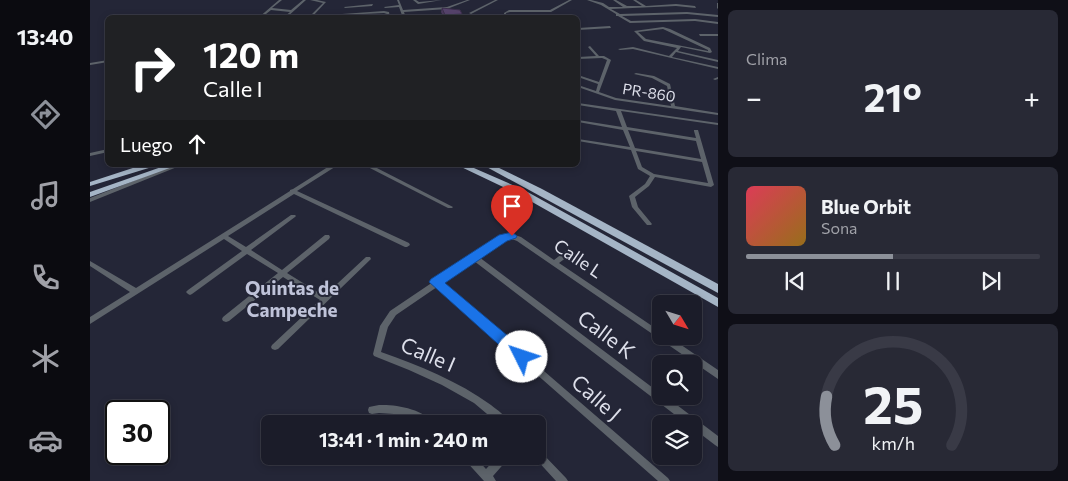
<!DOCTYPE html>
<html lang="es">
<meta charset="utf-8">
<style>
body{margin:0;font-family:Commissioner,sans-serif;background:#282935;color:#f1f3f6;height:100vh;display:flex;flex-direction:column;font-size:19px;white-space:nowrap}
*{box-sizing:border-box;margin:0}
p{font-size:16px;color:#a0a1a8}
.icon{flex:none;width:28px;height:28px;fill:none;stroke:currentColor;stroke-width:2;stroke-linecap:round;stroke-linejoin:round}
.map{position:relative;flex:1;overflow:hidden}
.drawer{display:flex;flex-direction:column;gap:10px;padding:10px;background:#0f0f17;width:350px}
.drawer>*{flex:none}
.top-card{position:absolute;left:15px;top:15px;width:475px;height:152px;border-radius:8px;box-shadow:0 2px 8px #0003,0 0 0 1px #393a46;background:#202124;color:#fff;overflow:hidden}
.needle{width:32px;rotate:128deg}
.controls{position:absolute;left:562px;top:295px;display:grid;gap:10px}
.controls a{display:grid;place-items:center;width:50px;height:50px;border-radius:8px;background:#1b1c29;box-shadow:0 2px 8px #0003,0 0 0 1px #393a46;font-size:25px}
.speed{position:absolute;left:15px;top:400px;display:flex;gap:10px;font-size:25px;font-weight:700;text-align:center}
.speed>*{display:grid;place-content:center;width:65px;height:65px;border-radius:50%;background:#1b1c29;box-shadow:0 2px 8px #0003,0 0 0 1px #393a46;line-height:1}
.speed .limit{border:2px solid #111;border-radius:8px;background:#fff;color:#111}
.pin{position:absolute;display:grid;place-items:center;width:42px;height:42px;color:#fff;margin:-51px -21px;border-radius:50% 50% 50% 0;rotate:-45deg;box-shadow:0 0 5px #0007}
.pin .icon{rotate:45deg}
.me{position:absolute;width:55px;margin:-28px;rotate:311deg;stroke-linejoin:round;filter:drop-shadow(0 0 4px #0008)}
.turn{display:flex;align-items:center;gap:18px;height:105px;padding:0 15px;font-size:22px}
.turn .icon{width:65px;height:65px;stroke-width:2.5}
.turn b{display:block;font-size:35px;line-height:42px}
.then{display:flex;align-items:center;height:48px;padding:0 15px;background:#0003;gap:10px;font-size:19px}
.big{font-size:38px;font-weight:700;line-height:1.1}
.drawer .card{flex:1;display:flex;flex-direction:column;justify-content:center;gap:8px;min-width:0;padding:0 18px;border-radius:8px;background:#282935}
.drawer .dial{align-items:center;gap:0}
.dial svg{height:130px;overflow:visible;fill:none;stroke:#393a46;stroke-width:7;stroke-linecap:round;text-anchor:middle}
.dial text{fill:#f1f3f6;stroke:none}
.song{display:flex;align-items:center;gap:15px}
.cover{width:60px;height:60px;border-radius:8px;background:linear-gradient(135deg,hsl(350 70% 55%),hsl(40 70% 35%))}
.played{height:5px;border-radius:2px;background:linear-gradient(90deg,#8c9099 50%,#393a46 50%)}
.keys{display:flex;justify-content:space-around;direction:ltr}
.heat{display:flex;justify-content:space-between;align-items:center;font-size:28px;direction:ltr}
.trip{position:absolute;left:171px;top:415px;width:285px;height:50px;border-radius:8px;background:#1b1c29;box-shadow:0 2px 8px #0003,0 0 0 1px #393a46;font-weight:700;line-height:50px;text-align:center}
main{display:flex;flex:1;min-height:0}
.menu{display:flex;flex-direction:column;width:90px;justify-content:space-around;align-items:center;background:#0b0b10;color:#a0a1a8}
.menu .icon{width:35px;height:35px}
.menu .active{color:#8c9099}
.menu b{font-size:22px;color:#f1f3f6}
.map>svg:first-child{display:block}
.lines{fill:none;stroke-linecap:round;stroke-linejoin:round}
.minor{fill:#5d636a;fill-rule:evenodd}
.highway{fill:#a5b5c6;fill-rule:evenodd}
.wall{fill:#4a3a5d}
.building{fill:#56436c;stroke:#3c2f4c}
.route{fill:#1a73e8;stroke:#114b97}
.labels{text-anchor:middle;stroke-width:4;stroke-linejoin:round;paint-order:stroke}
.far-street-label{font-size:15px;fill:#dddfea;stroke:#242637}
.street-label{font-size:18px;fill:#dddfea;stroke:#242637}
.neighbourhood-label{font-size:19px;font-weight:bold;fill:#bfc3d9;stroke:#242637}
.near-street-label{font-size:21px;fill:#dddfea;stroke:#242637}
</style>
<main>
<nav class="menu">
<b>13:40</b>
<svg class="icon active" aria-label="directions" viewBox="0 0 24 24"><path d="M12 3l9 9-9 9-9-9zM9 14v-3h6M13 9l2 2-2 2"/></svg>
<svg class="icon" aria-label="music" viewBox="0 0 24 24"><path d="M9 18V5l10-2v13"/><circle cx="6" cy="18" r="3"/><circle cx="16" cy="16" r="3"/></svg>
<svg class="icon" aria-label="phone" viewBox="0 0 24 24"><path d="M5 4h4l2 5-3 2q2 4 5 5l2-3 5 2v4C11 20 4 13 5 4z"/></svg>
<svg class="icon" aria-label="climate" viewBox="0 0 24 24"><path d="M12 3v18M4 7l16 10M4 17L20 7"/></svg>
<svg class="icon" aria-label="car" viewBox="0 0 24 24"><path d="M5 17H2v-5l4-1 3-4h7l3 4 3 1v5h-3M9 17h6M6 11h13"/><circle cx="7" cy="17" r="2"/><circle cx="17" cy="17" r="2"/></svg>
</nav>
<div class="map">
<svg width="628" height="481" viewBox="0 0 628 481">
<rect width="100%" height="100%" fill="#242637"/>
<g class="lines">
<g class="minor">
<path d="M189 0H192L182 8 201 10 213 0H216L196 18 194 17 200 12 181 10 171 18H168Z"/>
<path d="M220 0H227L236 2 221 18H218L233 3Z"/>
<path d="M307 0H309L313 10 357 7 377 0H380L357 9 314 12 316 18H313L309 7 295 8 294 7 309 5Z"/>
<path d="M323 0H326L329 2 352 0 328 4Z"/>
<path d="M405 0H408L381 14 379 13Z"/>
<path d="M479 0H482L461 12H420L416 13 417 18H414V13L419 10H460Z"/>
<path d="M497 0H501L513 3 519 7H533L523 0H526L537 6H552L543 0H546L556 6 586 4 605 6 606 8 586 6 521 9 530 14 597 12 628 15V17L597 14 532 16 541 21 605 19 628 22V24L605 21 540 23 528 16H526V14L511 5Z"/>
<path d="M627 3H628V9L627 8Z"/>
<path d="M283 4 282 6 255 8 254 7Z"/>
<path d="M294 11 299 12 300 18H297V14L294 13 253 15 252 14Z"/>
<path d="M154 14H156L157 18H154Z"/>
<path d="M520 26 521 28 488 30V28Z"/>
<path d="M573 27 580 29 620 48 622 52 620 53 591 47 588 51 628 60V62L586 52 582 57 628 67V69L543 49 530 50 528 49 543 47 579 56 587 48 554 41 544 31ZM573 29 618 50V51L556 39 548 32Z"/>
<path d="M609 34H628V36H610Z"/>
<path d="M500 46 509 56H514L521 60 509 92 526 98 581 106 577 86 562 78 544 74 546 73 564 76 580 84 585 106 628 113V115L525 100 488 87V85L506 91 508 84 488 77V75L509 82 517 60 512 58 488 59V57L506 56 498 47Z"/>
<path d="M18 60V62L0 65V63Z"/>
<path d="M628 77V79L625 80 623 79Z"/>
<path d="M488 103 628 123V125L531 111 537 127 606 138 604 131V130H608L624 185 621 187 565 177 559 186 545 197 548 207 562 224 561 225H557L542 207 539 196 555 184 560 176 548 169 541 150 488 141V139L540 147 533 130 488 122V120L532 127 526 111 488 105ZM538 130 606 141 611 159 545 148ZM546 151 612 162 618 183 564 174 552 167Z"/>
<path d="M18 149V152L0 156V153Z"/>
<path d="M84 165H92L0 202V198Z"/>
<path d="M241 165H248L207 191 319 243 320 245 317 247H315L204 194 138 236 156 247 201 215H205L206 216 205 217 161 250 192 270 235 235H239L240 237 239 239 197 273 234 296 276 257H280L281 259 188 349 185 350 182 349 181 347 182 345 230 300 193 277 139 321 136 322 133 321 132 319 133 317 188 273 157 254 102 294 100 295 98 294 96 292 98 290 152 251 134 239 0 324V317L40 292 0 266V261L46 288 200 191V190L203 189Z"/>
<path d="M274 165H281L363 207 362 208H358Z"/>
<path d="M422 234 431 237 464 260 477 250H481L482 252 481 254 469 263 571 332V336H578L628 370V379L427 241C414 235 399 250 389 257L571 394V396H575L628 436V447L625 445 604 429V424H597L384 261 352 283 578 478 580 481H568L347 287 306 315 298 327 291 352C330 366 368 381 401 405 407 410 417 416 420 424H409L384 403 352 385 319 370 284 356 283 354 290 326 300 311 343 282 344 280H347L411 236Z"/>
<path d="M289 405C305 404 335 409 343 424H331L319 417 304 414 289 413 282 414 279 413 278 410 279 407Z"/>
<path d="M448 450 451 452 476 478 478 481H466L445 458 444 456H448Z"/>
<path d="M372 456H384L396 469 408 456H420L418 459 403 476 406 481H394L374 459Z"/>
</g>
<g class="highway">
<path d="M52 165H63L62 167 0 186V182Z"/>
<path d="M77 165H88L0 197V192Z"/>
<path d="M367 165H377L434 190 628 298V307L428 194Z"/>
<path d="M393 165H403L452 189 628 284V293Z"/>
</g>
</g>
<path class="wall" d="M352 8 372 14V18H354L351 12Z"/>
<path class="building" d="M352 8 370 10 372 14 355 15Z"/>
<path class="route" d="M422 232 427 236 426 238 417 241 355 283 437 352 439 357 437 361 432 363 427 361 339 282 341 279 409 235Z"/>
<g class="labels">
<g class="far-street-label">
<text transform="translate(559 93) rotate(9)" y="5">PR-860</text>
</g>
<g class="street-label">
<text transform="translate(488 259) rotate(34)" y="6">Calle L</text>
</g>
<g class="neighbourhood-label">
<text x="202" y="295">Quintas de<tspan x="202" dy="22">Campeche</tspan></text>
</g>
<g class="near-street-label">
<text transform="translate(516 335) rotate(37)" y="7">Calle K</text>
<text transform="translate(338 355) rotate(23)" y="7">Calle I</text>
<text transform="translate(506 398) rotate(41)" y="7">Calle J</text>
</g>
</g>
</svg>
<div class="controls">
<a><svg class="needle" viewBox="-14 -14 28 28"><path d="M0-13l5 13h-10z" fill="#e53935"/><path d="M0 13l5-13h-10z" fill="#a0a1a8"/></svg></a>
<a><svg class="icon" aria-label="search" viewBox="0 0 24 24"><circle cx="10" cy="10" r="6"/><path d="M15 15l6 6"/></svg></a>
<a><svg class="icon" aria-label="layers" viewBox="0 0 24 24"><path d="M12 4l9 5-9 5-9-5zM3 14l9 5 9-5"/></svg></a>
</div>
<div class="speed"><div class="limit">30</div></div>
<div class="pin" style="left:422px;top:236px;background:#d93025"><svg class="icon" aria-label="arrive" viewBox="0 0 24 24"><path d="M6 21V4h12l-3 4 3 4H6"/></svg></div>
<svg class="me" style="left:432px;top:357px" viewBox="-20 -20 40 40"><circle r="19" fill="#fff"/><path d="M0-13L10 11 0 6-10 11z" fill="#1a73e8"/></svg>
<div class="trip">13:41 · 1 min · 240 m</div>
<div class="top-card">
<div class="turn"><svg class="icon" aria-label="right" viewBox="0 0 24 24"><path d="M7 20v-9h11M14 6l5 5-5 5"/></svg><div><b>120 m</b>Calle I</div></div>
<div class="then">Luego<svg class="icon" aria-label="ahead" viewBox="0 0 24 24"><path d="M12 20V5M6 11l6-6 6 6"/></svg></div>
</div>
</div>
<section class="drawer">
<div class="card"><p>Clima</p>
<div class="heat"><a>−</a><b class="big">21°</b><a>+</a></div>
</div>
<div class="card">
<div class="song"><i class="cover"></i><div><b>Blue Orbit</b><p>Sona</p></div></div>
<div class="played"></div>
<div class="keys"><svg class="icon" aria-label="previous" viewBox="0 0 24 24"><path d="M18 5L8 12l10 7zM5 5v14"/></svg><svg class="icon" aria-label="pause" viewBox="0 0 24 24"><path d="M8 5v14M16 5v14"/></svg><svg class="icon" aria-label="next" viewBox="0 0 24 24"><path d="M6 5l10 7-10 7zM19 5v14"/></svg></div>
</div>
<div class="card dial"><svg viewBox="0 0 100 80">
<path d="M14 69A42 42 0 1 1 86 69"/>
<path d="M14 69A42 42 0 0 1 9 39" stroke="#8c9099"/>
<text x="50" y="56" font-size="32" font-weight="700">25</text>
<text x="50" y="72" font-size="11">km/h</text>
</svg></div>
</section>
</main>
